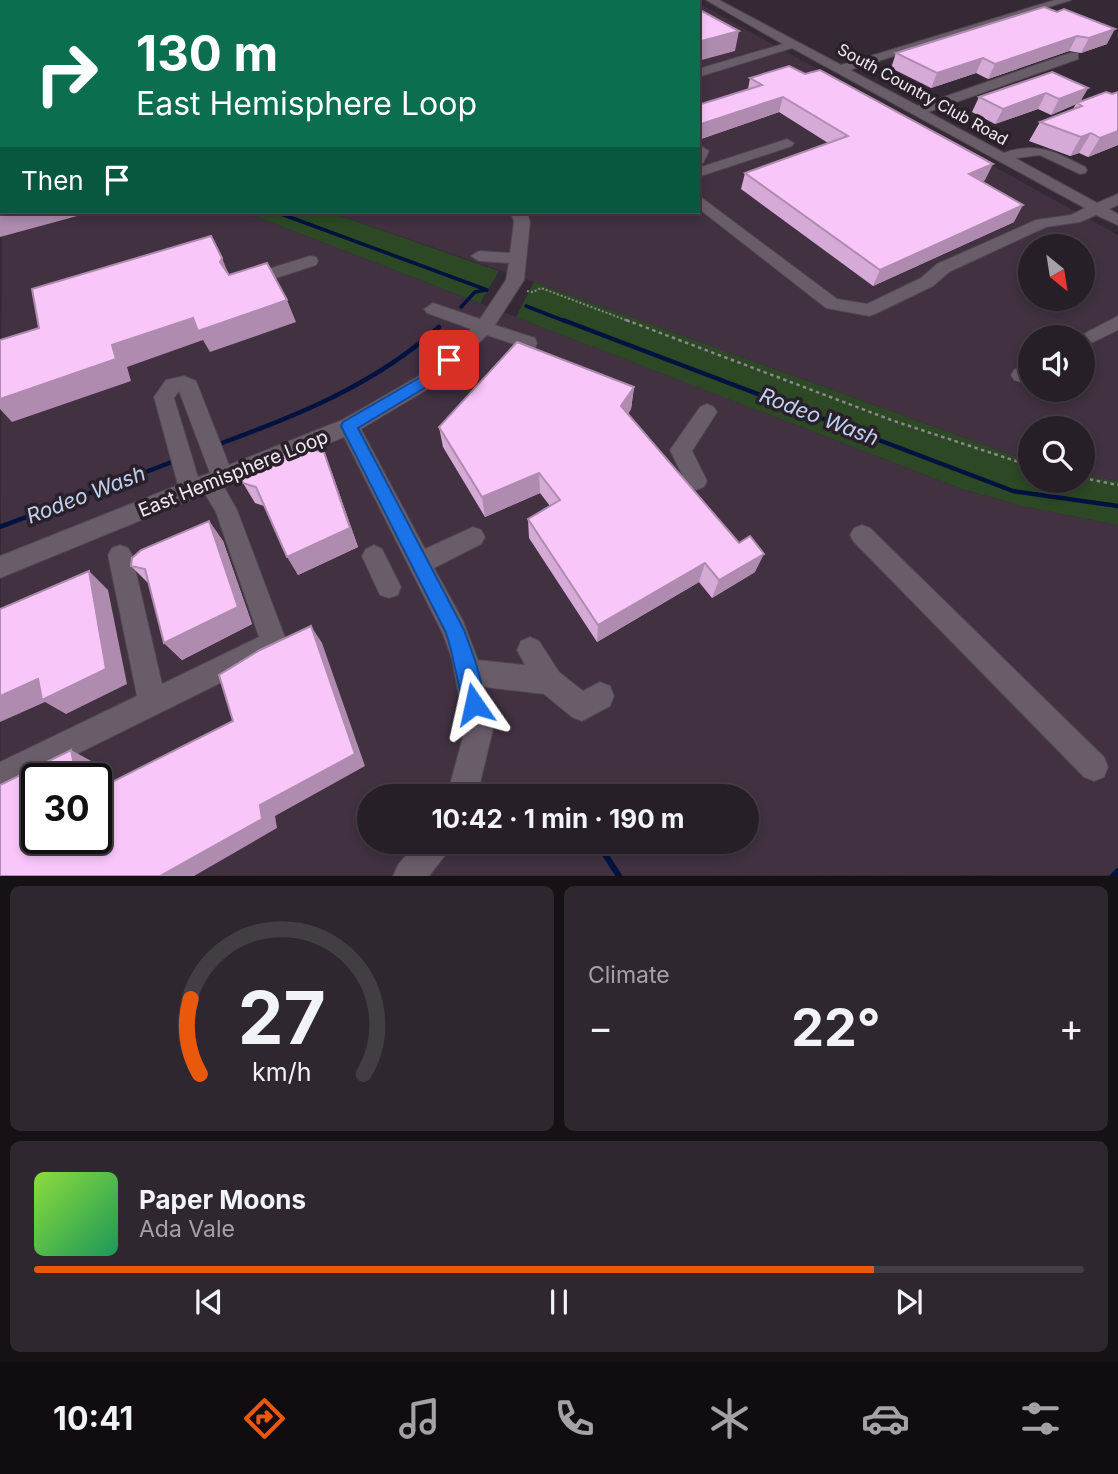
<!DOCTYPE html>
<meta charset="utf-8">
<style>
body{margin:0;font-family:Inter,sans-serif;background:#2f272f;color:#f1f3f6;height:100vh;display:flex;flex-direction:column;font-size:26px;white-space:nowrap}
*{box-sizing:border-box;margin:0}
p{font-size:23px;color:#a4a2a7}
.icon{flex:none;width:38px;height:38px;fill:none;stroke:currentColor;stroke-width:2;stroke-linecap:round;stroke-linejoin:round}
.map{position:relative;height:876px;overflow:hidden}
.details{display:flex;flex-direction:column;gap:10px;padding:10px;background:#151115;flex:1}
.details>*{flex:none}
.guide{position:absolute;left:0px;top:0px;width:700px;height:214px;box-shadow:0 4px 10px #0003,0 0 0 2px #433d44;background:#0b6e4f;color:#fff;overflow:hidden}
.needle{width:46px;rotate:150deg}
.buttons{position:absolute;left:1018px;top:234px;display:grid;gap:14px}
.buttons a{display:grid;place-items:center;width:77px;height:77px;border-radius:50%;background:#271f27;box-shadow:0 4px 10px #0003,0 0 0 2px #433d44;font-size:35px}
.speed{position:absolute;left:21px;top:763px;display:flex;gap:14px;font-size:35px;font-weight:700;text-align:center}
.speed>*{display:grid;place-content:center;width:91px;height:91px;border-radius:50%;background:#271f27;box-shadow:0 4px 10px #0003,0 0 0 2px #433d44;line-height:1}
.speed .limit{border:4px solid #111;border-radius:10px;background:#fff;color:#111}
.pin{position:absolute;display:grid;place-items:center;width:60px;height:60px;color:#fff;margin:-30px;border-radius:14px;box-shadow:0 4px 10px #0006}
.me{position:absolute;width:77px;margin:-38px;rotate:349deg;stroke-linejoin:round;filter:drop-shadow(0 0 5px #0008)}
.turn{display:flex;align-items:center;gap:24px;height:147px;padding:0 21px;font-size:32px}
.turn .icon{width:91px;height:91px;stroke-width:2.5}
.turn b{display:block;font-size:49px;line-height:60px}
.then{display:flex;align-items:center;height:66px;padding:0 21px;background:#0003;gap:14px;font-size:26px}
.big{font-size:52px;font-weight:700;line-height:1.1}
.details .card{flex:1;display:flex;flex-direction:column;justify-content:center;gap:10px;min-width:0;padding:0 24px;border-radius:10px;background:#2f272f}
.details .dial{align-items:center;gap:0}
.dial svg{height:182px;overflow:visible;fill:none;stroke:#433d44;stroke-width:7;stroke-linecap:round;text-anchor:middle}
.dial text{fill:#f1f3f6;stroke:none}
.song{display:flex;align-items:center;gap:21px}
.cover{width:84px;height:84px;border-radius:10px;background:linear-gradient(135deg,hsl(90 70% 55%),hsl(150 70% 35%))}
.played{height:7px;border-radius:4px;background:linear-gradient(90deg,#ea580c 80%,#433d44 80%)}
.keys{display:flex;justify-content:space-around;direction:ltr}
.heat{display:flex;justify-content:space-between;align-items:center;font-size:38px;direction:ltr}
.details .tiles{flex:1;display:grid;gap:10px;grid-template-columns:1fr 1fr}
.card:last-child{grid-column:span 2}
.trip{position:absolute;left:357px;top:784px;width:402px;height:70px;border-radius:35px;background:#271f27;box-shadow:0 4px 10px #0003,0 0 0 2px #433d44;font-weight:700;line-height:70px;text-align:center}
.dock{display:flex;height:112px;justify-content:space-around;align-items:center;background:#100c10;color:#a4a2a7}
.dock .icon{width:49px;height:49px}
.dock .current{color:#ea580c}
.dock b{font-size:32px;color:#f1f3f6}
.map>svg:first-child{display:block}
.built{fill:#413141;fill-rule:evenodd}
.green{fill:#2c4825}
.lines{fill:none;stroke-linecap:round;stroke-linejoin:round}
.stream-far2{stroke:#00123f;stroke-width:3.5}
.stream-far1{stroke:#00123f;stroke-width:4.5}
.stream{stroke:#00123f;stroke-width:6}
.minor-casing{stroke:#4f464f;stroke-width:2}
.major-casing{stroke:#4f464f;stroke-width:2}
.path-far1{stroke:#8e858e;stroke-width:2;stroke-dasharray:2 2;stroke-linecap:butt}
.path{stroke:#8e858e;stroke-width:2.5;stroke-dasharray:3.5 3.5;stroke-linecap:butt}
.minor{fill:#695d69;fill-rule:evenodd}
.major{fill:#af5c40;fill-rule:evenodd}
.wall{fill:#d6aad7}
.shaded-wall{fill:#ae8baf}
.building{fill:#f9c6fa;stroke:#ae8baf;stroke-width:2}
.route{fill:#1a73e8;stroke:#114b97;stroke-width:2}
.labels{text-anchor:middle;stroke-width:7;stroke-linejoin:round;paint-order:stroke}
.far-street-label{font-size:16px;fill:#f1eaf1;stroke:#2a202a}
.street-label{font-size:19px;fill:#f1eaf1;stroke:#2a202a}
.water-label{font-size:21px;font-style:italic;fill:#c0d2f1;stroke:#2a202a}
</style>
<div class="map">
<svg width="1118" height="876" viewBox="0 0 1118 876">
<rect width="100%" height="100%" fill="#342934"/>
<g class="built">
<path d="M698 3 1118 235V481L1083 475V429H1031V462L534 282 329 212H698ZM1031 247H1083V299H1031ZM1031 338H1083V390H1031Z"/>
<path d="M2 132V212H244L962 489 1022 506 1118 525V875L0 876ZM37 779H96V838H37ZM369 796H747V842H369Z"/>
</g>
<g class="green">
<path d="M244 212H329L499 271 480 303Z"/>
<path d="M534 282 1031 462V481H1083V475L1118 481V525L1022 506 962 489 516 317Z"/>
</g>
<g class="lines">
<g class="stream-far2">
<path d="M276 212 487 290"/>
<path d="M526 306 567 322"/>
<path d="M461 307 475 292 486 290"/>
</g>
<g class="stream-far1">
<path d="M563 320 1013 491 1118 506"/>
<path d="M222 443C301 414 375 384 439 327"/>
<path d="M0 527 172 462"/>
</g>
<g class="stream">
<path d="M597 842 619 876"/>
<path d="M1113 876 1118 871"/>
</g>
<defs>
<g id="minor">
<path d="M154 0H164L165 2H155Z"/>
<path d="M195 0H213L194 2Z"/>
<path d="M237 0H248L249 2H238Z"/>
<path d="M706 0H719L841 65 1055 0H1071L850 70 918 106 1070 53H1078V59L928 112 1004 153C1037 141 1056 152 1085 167L1087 170 1085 173 1080 174 1040 155 1015 158 1097 203 1118 194V205L1109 209 1118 214V225L1096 215 1080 222 1046 227 949 272 933 286 875 314 869 316 826 308 698 208V195L837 299 867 304 921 278 937 264 1036 220 1071 215 1085 208 792 48 698 77V69L783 44Z"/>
<path d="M787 139 794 143 792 146 698 177V168Z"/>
<path d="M698 144 709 151 703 163 698 164Z"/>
<path d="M511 212H527L530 222 524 280 495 325 535 338 537 343 535 348 528 349 487 335 438 383 361 429 425 549 473 527 481 530 485 537 481 544 434 568 463 621 478 660 525 665 517 650 521 641 530 637 539 641 559 672 583 691 600 682 610 686 614 696 610 706 582 721 572 717 544 694 484 687 493 729 477 796H447L465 729 452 659 443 634 344 437 224 487 237 510 287 643 283 652 0 792V762L137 696 108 555 112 548 120 545 128 548 132 555 162 684 259 637 216 512 205 494 0 578V556L178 485 154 397 166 380 184 376 196 381 229 465 342 420 424 373 471 329 427 313 424 309 433 303 480 319 506 280 509 263 479 261 471 256 479 251 510 253 514 222ZM179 391 210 473 198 477 174 398Z"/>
<path d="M310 256 316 257 318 261 316 265 246 288 237 282 240 278Z"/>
<path d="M1118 316V330L1083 347V338H1076Z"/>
<path d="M1031 362V378L1021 382 1014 380 1011 375 1014 370Z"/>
<path d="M707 404 714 407 717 412 692 451 707 481 704 487 696 490 688 487 670 450 700 407Z"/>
<path d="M862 525 870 528 1104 757 1108 767 1104 777 1094 781 1084 777 854 542 850 535 854 528Z"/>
<path d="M374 545 382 549 401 587 398 595 389 598 380 595 362 556 366 549Z"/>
<path d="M417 842H451L447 853 429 876H393L398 865Z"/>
</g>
<g id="major">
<path d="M69 0H91L68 2Z"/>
<path d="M112 0H133L111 2Z"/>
<rect x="0" y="20" width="2" height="8"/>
</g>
</defs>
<use href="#minor" class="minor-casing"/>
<use href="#major" class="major-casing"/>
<g class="path-far1">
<path d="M178 2 183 0"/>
<path d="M527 291 533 292 541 288 631 322"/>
</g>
<g class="path">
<path d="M626 320 894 421 1031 466"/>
<path d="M1083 478 1118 485"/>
</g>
<use href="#minor" class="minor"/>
<use href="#major" class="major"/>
</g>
<g class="wall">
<path d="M266 0 305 1 540 0 533 2H267Z"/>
<path d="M609 0H683L686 2H608Z"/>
<path d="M1057 12 1107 44 1081 53 1069 51 988 79 976 73 931 88 891 68 896 53Z"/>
<path d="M750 78 985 180 982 182 1014 222 873 286 741 189 745 173 828 143 779 112 698 140V105L748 89Z"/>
<path d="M1088 88 1080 102 1118 92V145L1088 157 1079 153 1070 156 1029 141 1040 122 1073 109 1076 104 1051 115 1038 109 995 124 972 112 979 97Z"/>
<path d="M634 387 631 409 628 414 755 572 712 598 699 582 597 642 529 538 528 519 550 506 540 493 485 517 443 447 439 427Z"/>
<path d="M332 473 358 547 298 575 264 506 255 503 243 483Z"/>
<path d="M209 521 223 541 252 624 182 660 164 643 149 584 131 566Z"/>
</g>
<g class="shaded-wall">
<path d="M435 0H472V2H428Z"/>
<path d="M482 0H540L533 2H482Z"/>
<path d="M1115 29 1107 44 1081 53 1089 38Z"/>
<path d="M739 31 735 51 698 61V42Z"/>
<path d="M1077 36 1069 51 988 79 995 64Z"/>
<path d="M0 40H2V60L0 61Z"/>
<path d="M983 58 976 73 931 88 937 73Z"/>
<path d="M1088 88 1079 103 1051 115 1059 99Z"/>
<path d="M1046 93 1038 109 995 124 1003 109Z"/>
<path d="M783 97 779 112 698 140V125Z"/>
<path d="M1118 131V145L1088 157 1100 138Z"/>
<path d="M1091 133 1079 153 1070 156 1081 137Z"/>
<path d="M993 164 985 180 961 191 969 174Z"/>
<path d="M1023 205 1014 222 873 286 880 270Z"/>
<path d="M0 211H2V212H92L0 237Z"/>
<path d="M222 258 231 280 220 262Z"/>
<path d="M287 300 296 322 210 352 203 340 127 367 131 381 12 422 0 409V399L112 345 193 318Z"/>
<path d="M634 387 631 409 618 427 621 406Z"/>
<path d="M324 452 332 473 358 547 298 575 287 557Z"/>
<path d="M539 473 540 493 485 517 482 497Z"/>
<path d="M209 521 223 541 252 624 182 660 164 643Z"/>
<path d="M764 554 755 572 712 598 719 580Z"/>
<path d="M705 563 699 582 597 642 598 625Z"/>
<path d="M89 571 108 590 127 684 66 714 45 702 0 722V696L38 679Z"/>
<path d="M311 626 322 643 365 766 275 816 277 828 194 876H160L260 805Z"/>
<path d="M71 750 95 763 105 809 96 805V779H77Z"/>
</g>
<g class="building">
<path d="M275 0 305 1 435 0 428 2H276Z"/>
<path d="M621 0H683L686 2H624Z"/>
<path d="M1044 7 1057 12 1064 9 1115 29 1089 38 1077 36 995 64 983 58 937 73 896 53Z"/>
<path d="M698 9 739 31 698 42Z"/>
<rect x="0" y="27" width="2" height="13"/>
<path d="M789 66 805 74 820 70 993 164 969 174 1023 205 880 270 745 173 848 136 783 97 698 125V105L762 85 750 78Z"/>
<path d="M1052 72 1088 88 1059 99 1046 93 1003 109 979 97Z"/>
<path d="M1106 92 1112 94 1118 92V131L1100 138 1091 133 1081 137 1040 122 1082 106 1077 103Z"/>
<rect x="0" y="176" width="2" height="35"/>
<path d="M211 236 222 258 220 262 229 275 267 263 287 300 198 331 193 318 112 345 116 359 0 399V340L39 328 32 289Z"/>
<path d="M517 342 634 387 621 406 739 543 750 536 764 554 719 580 705 563 598 625 528 519 560 500 539 473 482 497 439 427Z"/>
<path d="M302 447 324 452 350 528 287 557 256 487 243 483 241 477 244 471Z"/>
<path d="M209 521 238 607 164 643 145 569 131 566 132 558 141 550Z"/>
<path d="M89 571 106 669 42 700 38 679 0 696V609Z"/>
<path d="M311 626 355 754 260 805 262 819 160 876H0V785L71 750 77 779H37V838H96V790L233 721 219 675 260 650Z"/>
</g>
<path class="route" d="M449 355 456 360 436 381 358 428 464 630C471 649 489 692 481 712L474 715 467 712C457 689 455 658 446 633L341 426 343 422 426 374Z"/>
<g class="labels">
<g class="far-street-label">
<text transform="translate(923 94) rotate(29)" y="6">South Country Club Road</text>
</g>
<g class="street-label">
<text transform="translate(233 473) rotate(-22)" y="7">East Hemisphere Loop</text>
</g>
<g class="water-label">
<text transform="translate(819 417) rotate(21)" y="7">Rodeo Wash</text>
<text transform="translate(86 495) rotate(-21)" y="7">Rodeo Wash</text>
</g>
</g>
</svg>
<div class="buttons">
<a><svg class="needle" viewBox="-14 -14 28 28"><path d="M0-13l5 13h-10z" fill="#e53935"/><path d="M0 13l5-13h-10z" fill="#a4a2a7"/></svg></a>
<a><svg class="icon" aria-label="sound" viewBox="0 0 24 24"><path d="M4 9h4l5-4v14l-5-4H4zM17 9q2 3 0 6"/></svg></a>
<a><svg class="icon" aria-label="search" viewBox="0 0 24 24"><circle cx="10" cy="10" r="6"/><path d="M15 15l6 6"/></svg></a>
</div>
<div class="speed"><div class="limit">30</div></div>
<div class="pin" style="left:449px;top:360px;background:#d93025"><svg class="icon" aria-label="arrive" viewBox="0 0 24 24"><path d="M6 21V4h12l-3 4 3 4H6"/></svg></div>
<svg class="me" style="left:474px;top:704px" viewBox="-20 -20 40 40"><path d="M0-17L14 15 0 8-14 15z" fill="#1a73e8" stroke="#fff" stroke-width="4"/></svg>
<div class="trip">10:42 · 1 min · 190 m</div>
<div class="guide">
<div class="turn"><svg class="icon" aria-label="right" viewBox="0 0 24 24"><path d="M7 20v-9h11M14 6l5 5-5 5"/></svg><div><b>130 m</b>East Hemisphere Loop</div></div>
<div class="then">Then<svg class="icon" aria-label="arrive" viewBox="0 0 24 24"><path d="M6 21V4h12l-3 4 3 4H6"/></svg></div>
</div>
</div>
<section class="details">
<div class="tiles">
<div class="card dial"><svg viewBox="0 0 100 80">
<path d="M14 69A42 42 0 1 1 86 69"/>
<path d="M14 69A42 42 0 0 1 10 36" stroke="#ea580c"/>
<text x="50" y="56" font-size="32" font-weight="700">27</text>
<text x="50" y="72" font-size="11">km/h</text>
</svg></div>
<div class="card"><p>Climate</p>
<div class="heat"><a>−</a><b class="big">22°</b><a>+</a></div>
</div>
<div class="card">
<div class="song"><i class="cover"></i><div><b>Paper Moons</b><p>Ada Vale</p></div></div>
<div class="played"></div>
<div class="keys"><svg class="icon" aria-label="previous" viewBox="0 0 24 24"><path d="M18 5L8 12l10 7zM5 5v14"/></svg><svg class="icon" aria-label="pause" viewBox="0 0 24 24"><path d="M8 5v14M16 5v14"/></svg><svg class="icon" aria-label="next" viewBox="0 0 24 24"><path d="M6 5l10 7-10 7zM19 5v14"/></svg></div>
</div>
</div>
</section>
<nav class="dock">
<b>10:41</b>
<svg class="icon current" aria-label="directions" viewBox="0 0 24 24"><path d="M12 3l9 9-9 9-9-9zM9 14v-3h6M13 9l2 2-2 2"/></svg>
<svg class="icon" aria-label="music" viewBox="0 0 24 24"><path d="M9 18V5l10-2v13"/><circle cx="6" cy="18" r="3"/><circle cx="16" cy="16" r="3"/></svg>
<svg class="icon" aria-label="phone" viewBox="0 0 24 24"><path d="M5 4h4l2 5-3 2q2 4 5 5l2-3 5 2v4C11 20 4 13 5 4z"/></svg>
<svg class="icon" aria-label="climate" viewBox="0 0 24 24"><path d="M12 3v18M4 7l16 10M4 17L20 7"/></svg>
<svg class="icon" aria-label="car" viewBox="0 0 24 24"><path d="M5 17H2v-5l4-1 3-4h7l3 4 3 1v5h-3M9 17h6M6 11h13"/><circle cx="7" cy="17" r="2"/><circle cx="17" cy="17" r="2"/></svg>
<svg class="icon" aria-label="filters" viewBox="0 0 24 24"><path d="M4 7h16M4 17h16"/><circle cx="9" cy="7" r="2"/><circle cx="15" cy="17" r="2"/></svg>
</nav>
